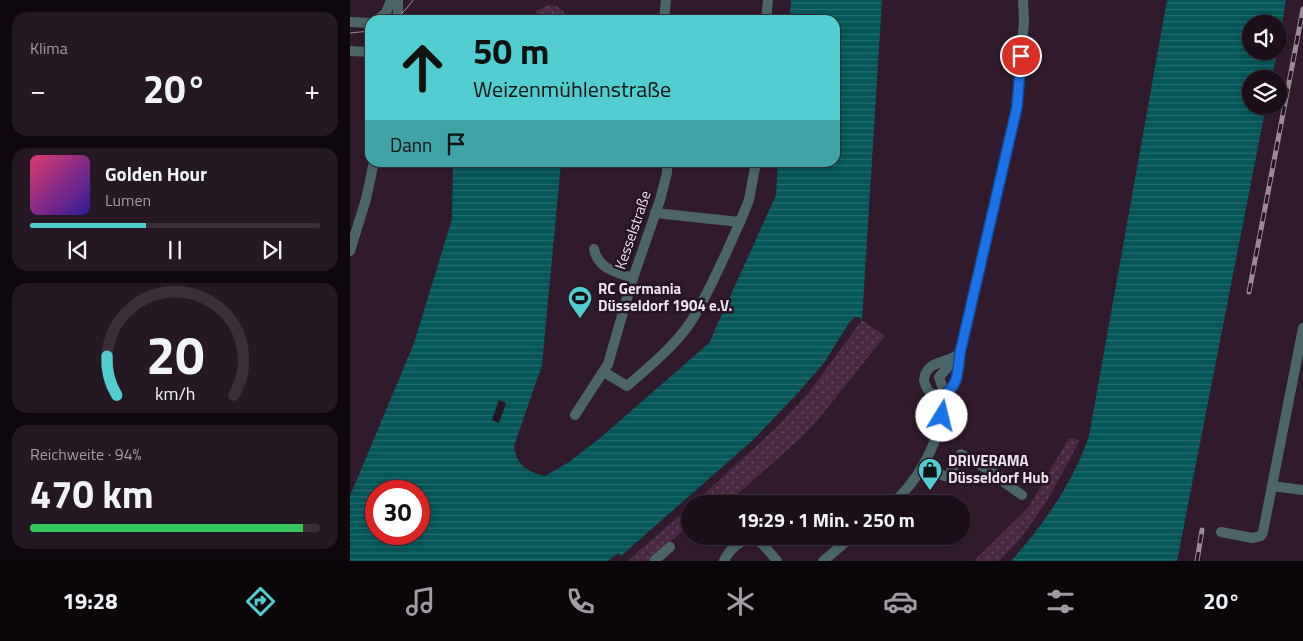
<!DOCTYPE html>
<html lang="de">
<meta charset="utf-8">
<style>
body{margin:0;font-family:"Titillium Web",sans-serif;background:#251823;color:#f1f3f6;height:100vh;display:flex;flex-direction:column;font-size:19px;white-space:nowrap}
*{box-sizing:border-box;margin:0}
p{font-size:16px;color:#a09ca2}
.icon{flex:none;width:28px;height:28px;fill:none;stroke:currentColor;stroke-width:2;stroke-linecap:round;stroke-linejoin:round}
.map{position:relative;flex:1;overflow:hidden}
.drawer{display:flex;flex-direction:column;gap:12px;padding:12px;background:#0f080e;width:350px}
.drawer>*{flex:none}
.banner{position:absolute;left:15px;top:15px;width:475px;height:152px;border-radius:15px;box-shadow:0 2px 8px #0003,0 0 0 1px #3a2f39;background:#51ccd1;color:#111;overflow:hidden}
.controls{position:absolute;left:892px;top:15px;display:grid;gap:10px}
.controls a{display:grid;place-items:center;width:45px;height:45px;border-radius:50%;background:#1c0f1a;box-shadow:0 2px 8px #0003,0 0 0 1px #3a2f39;font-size:25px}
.speed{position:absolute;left:15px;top:480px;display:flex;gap:10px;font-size:25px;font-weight:700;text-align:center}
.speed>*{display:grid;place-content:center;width:65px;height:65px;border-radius:50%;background:#1c0f1a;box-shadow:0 2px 8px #0003,0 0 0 1px #3a2f39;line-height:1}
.speed .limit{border:8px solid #d22;background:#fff;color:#111}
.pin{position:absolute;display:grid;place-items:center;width:42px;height:42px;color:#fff;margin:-21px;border:2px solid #fff;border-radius:50%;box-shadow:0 1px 5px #0007}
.me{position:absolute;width:55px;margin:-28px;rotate:9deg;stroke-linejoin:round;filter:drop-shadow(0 0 4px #0008)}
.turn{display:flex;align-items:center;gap:18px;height:105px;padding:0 25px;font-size:22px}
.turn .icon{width:65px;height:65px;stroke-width:2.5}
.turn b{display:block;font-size:35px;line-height:42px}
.then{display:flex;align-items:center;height:48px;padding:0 25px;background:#0003;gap:10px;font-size:19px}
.big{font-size:38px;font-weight:700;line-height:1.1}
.drawer .tile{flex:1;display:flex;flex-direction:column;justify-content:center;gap:8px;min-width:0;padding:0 18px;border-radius:15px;background:#251823}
.drawer .dial{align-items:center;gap:0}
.dial svg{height:130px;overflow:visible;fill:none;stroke:#3a2f39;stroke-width:7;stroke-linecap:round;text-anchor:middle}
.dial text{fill:#f1f3f6;stroke:none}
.song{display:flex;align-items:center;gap:15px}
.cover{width:60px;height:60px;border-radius:8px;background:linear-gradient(135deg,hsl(340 70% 55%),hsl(250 70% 35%))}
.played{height:5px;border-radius:2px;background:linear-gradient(90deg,#51ccd1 40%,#3a2f39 40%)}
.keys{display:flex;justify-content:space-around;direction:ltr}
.heat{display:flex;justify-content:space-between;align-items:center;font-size:28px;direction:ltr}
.charge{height:8px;border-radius:4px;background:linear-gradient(90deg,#34c759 94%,#3a2f39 0)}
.trip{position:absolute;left:331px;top:495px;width:290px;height:50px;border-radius:25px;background:#1c0f1a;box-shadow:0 2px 8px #0003,0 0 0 1px #3a2f39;font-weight:700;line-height:50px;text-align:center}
.menu{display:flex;height:80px;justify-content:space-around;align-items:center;background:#0b060a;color:#a09ca2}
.menu .icon{width:35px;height:35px}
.menu .current{color:#51ccd1}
.menu b{font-size:22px;color:#f1f3f6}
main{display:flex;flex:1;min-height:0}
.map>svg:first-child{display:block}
.built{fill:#311a2c;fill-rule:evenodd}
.grass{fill:url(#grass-dots)}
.water{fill:url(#water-rules);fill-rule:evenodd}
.pier{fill:#251422}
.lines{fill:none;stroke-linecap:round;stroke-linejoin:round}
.minor{stroke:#4c6667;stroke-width:10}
.tram{stroke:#9a8c97;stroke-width:1}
.rail-casing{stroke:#9a8c97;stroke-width:5}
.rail{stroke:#251422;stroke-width:3;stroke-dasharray:9;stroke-linecap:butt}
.route-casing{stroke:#114b97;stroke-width:12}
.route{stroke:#1a73e8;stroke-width:9}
.labels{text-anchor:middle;stroke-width:5;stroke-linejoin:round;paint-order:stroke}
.street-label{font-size:15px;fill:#eee1eb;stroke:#251422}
.poi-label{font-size:15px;font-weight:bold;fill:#eee1eb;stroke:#251422;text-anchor:start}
</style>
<main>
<section class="drawer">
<div class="tile"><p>Klima</p>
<div class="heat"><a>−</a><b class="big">20°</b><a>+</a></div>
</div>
<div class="tile">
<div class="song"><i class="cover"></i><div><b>Golden Hour</b><p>Lumen</p></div></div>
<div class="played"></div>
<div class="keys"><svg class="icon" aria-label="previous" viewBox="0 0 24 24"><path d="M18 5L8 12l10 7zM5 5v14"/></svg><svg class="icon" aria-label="pause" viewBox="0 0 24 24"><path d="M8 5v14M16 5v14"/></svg><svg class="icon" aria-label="next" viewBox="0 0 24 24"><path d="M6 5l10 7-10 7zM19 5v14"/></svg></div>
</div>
<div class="tile dial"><svg viewBox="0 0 100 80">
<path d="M14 69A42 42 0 1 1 86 69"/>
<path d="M14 69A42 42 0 0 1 8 45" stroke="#51ccd1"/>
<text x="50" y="56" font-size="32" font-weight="700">20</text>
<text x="50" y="72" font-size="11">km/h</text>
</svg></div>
<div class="tile"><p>Reichweite · 94%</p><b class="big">470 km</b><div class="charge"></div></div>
</section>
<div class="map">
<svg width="953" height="561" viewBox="0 0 953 561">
<defs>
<pattern id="grass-dots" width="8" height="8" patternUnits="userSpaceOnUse" patternTransform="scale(1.25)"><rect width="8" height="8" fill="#4b2944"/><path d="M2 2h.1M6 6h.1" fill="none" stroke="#65485f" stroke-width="1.8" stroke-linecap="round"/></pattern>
<pattern id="water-rules" width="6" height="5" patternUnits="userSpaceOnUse" patternTransform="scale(1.25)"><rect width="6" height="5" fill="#035659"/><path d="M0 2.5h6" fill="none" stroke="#286e71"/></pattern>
</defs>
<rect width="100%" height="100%" fill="#251422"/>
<path class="built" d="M0 0H953V561H122L178 230 26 491 0 553ZM20 20H485V162H20ZM901 24H929V51H901ZM901 79H929V106H901ZM340 504H612V536H340Z"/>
<g class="grass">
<path d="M198 5C208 5 215 10 217 20H183L187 10Z"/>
<path d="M512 320 535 336 466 422 454 435 381 500 377 494 365 504H343L427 427 460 391Z"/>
<path d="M719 438 730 440 697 501 671 538 649 561H624L678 508Z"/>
<path d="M340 507V525L297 561H277Z"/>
</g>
<g class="water">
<path d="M441 0H532L512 320 508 317H505L499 323 474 363 446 395 403 440 271 556 268 553 258 561H0V496L64 343 102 219 103 163H211L192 365 164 446C166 464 177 472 195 476L219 462 250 438 359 343 426 195 428 163 485 162V20H439ZM26 491H69V534H26Z"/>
<path d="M817 0H936L929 41V24H901V51H927L922 79H901V106H916L827 561H661C694 524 723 483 739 436Z"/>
</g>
<path class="pier" d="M149 400 156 403 149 423 142 420Z"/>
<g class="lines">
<g class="minor">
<path d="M48 0V20"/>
<path d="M27 20 36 13 41 0"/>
<path d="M314 20 316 0"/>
<path d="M416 20 418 0"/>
<path d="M0 22 20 23"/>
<path d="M0 51 20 52"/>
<path d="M390 222 399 200 406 162"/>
<path d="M244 249C248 269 266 272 283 278"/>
<path d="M0 251 16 199 24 162"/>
<path d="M610 353C599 364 576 359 574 380 576 389 579 394 588 396L599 392 607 378 610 353 667 107 674 21 673 0"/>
<path d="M254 372 277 386C299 367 327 344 342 320 361 289 375 255 390 222L305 213"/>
<path d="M225 415 258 364 283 278 310 200 317 173V162"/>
<path d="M573 466 588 474 598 477 611 454 653 478 655 483 672 495"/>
<path d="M922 486 953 490"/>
<path d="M542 504C567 482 584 450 592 418 593 413 596 407 596 403 596 395 591 384 589 377L606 358"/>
<path d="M871 532 902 538 911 536 913 532 953 328"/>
<path d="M304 561 320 547"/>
<path d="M374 561C379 549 398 531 411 543 417 548 422 555 427 561"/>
<path d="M473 561 503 536"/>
</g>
<g class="tram">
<path d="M45 20 57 8 63 0"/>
<path d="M0 33 20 31"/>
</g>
<defs>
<g id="rail">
<path d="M899 292 953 9"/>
<path d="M847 561 852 530"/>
</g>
</defs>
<use href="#rail" class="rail-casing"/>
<use href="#rail" class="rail"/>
</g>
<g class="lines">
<defs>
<path id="route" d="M592 416 596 402 594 394C609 387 608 367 610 353L667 107 671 56"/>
</defs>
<use href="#route" class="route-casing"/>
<use href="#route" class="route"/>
</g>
<defs>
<symbol id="stadium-pin" viewBox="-11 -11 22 30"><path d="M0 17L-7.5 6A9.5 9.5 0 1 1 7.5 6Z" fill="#51ccd1" stroke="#251422"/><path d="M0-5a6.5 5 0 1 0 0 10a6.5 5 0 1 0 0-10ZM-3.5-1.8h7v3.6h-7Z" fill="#111"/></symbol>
<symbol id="shop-pin" viewBox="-11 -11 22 30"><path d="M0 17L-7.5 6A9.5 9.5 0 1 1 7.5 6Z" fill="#51ccd1" stroke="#251422"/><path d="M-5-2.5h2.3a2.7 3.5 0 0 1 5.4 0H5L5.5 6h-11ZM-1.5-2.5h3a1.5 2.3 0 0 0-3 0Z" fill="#111"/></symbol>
</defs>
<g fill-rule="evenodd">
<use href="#stadium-pin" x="216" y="284" width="28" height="38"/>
<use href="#shop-pin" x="566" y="456" width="28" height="38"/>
</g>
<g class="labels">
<g class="street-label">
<text transform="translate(283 230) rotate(-71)" y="5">Kesselstraße</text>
</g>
<g class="poi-label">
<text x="248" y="294">RC Germania<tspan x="248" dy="17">Düsseldorf 1904 e.V.</tspan></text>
<text x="598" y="466">DRIVERAMA<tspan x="598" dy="17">Düsseldorf Hub</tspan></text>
</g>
</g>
</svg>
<div class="controls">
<a><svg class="icon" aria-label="sound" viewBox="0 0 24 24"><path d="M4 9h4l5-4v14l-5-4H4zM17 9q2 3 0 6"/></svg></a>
<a><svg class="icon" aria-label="layers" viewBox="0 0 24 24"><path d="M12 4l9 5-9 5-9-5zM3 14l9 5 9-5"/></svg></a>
</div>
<div class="speed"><div class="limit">30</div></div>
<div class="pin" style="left:671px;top:56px;background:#d93025"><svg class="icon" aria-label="arrive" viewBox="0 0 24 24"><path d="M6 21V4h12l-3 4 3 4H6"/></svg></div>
<svg class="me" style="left:592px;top:416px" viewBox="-20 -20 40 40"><circle r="19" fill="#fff"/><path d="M0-13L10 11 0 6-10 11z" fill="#1a73e8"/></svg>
<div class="trip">19:29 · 1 Min. · 250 m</div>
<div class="banner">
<div class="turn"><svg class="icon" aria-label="ahead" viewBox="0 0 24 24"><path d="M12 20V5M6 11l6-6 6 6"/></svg><div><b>50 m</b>Weizenmühlenstraße</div></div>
<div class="then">Dann<svg class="icon" aria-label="arrive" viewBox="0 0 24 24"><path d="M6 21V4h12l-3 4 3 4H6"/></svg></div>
</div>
</div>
</main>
<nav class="menu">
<b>19:28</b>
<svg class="icon current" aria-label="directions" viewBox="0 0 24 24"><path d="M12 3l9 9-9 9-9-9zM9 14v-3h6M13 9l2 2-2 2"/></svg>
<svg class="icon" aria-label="music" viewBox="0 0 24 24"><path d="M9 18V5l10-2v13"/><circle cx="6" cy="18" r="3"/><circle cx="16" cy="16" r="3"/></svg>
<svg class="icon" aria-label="phone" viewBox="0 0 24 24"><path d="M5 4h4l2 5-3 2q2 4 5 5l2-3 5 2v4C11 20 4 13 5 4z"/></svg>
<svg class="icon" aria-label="climate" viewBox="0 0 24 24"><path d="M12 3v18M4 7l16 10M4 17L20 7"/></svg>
<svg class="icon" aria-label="car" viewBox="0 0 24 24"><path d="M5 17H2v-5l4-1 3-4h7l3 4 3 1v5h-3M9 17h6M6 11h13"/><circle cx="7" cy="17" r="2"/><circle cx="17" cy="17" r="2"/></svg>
<svg class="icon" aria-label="filters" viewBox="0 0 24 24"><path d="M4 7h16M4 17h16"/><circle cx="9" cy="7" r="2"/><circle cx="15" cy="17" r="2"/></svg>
<b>20°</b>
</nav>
